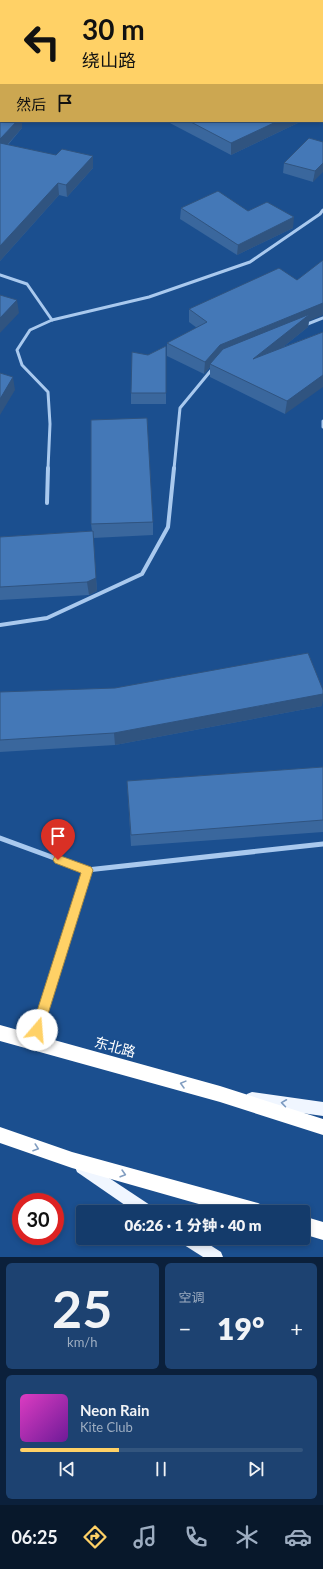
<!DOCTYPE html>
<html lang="zh">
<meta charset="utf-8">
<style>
body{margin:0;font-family:Lato,"Noto Sans SC",sans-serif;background:#1d4271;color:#f1f3f6;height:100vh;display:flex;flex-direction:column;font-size:15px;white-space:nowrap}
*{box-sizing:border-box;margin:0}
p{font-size:13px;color:#9dadc1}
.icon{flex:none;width:22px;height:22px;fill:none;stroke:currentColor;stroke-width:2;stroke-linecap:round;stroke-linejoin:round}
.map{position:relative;height:1257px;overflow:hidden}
.drawer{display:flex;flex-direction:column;gap:6px;padding:6px;background:#0b203b;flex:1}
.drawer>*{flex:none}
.banner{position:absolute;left:0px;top:0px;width:323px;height:122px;box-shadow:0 2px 6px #0003,0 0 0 1px #33557e;background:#ffd166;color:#111;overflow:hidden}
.speed{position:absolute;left:12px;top:1193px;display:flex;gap:8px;font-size:20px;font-weight:700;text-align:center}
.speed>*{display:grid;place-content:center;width:52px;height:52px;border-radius:50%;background:#143b6b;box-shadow:0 2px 6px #0003,0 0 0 1px #33557e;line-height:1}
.speed .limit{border:6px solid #d22;background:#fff;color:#111}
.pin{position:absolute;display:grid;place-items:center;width:34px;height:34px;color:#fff;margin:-41px -17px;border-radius:50% 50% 50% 0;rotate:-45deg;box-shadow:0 0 4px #0007}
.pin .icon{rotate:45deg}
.me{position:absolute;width:44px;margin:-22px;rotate:18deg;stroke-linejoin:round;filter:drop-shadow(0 0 3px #0008)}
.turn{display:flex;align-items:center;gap:14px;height:84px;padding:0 16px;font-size:18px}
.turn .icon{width:52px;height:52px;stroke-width:2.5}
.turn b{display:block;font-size:28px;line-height:34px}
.then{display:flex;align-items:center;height:38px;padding:0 16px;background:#0003;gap:8px;font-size:15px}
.big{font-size:30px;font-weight:800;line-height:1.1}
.drawer .widget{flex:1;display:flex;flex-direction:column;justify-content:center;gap:6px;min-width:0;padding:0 14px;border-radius:6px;background:#1d4271}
.drawer .dial{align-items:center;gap:0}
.dial b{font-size:52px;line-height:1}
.song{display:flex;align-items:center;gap:12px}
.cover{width:48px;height:48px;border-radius:6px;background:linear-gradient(135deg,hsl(310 70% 55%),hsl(280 70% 35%))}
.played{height:4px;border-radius:2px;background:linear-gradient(90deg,#ffd166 35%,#33557e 35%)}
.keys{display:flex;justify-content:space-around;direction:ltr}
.heat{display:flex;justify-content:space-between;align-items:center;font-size:22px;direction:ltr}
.drawer .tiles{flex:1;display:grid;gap:6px;grid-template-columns:1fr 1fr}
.widget:last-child{grid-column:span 2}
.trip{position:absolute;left:76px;top:1205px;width:234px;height:40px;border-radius:4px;background:#143b6b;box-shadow:0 2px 6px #0003,0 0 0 1px #33557e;font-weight:800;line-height:40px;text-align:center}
.dock{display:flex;height:64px;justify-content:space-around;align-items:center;background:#08182b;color:#9dadc1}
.dock .icon{width:28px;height:28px}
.dock .selected{color:#ffd166}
.dock b{font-size:18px;color:#f1f3f6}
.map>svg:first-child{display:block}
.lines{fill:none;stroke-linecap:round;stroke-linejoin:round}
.street-far3{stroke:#a9c9ee;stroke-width:2.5}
.street-far2{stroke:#a9c9ee;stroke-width:3}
.street-far1{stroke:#a9c9ee;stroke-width:4}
.street{stroke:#a9c9ee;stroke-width:5}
.primary{fill:#f0f6ff;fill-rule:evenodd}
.highway{fill:#fff;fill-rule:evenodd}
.wall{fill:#3a679d}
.shaded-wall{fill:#305480}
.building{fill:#4478b7;stroke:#305480}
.oneway{stroke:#829ec1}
.oneway2{stroke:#7b9ac1}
.route{fill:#ffd166;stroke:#a68842}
.labels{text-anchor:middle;stroke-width:4;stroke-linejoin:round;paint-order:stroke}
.near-street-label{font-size:14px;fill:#fff;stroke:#1b4f8f}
</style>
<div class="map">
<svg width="323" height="1257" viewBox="0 0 323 1257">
<rect width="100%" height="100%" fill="#1b4f8f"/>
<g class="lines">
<path class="street-far3" d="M209 0 212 1"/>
<g class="street-far2">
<path d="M0 275 27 284 52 320"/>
<path d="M305 325 323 318"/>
<path d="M323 421V427"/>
<path d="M48 469 50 424 48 392 22 365 17 350 30 330 52 320 149 297 250 262 320 214 323 210"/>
<path d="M174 469 180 408 213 368"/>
</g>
<g class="street-far1">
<path d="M47 503 48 468"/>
<path d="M0 625 47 618 142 574 168 527 174 468"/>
</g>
<g class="street">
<path d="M0 838 87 870 34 1038"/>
<path d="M87 870 323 844"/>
</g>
<g class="primary">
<path d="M252 1092 323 1102V1116L252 1106 247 1104 245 1099 247 1094Z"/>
<path d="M82 1160 153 1207 155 1212H135L77 1172 75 1167 77 1162Z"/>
<path d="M179 1238H199L221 1252 223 1257H203L181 1243Z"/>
</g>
<g class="highway">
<path d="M0 1025 220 1086 323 1119V1135L220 1102 0 1041Z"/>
<path d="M0 1127 72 1152 258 1203 264 1206 267 1212H227L72 1168 0 1143Z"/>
<path d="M303 1216 323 1222V1240L303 1234Z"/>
</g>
</g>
<g class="wall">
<path d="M0 0 1 1V46H0Z"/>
<path d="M0 113 22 128 8 145 93 168 67 197 59 195 0 261Z"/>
<path d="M166 121H302L231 155Z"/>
<path d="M323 142 313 182 283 173 284 163Z"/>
<path d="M181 208 248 211 293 228 237 255 180 219Z"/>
<path d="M189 309 309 321 308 327 283 347 323 332 285 414 210 377V367L204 374 167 356V343L197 328 189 322Z"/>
<path d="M166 346V404H131V393L148 355Z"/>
<path d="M153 522V535L93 538 97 591 89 595 0 600V537L92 531 91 524Z"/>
<path d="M0 692 322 706 115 745 0 752Z"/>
<path d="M323 767V832L131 846 127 781Z"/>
</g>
<g class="shaded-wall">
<rect x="322" y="100" width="1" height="11"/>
<path d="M17 121H22V128L0 153V139Z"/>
<path d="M278 121H302L231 155V143Z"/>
<path d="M93 156V168L67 197 66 185Z"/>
<path d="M323 163V172L313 182 315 171Z"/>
<path d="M58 183 59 195 0 261V246Z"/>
<path d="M294 217 293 228 237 255 238 245Z"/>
<path d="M17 300 19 313 0 333V318Z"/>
<path d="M323 303V315L309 321 308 327 251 373 210 364V367L204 374 205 362 220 345Z"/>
<path d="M323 375V387L285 414 287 401Z"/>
<path d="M13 377 15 390 0 415V399Z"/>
<path d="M93 531 97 591 89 595 87 582Z"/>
<path d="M323 694V701L322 706 115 745 114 733Z"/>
</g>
<g class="building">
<path d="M0 0H208L210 1H1V35H0Z"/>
<path d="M322 45 323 46V100H322Z"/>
<path d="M0 113H1V121H17L0 139Z"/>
<path d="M189 121H278L231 143Z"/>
<path d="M309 138 323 142V163L315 171 284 163Z"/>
<path d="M0 143 56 155 62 149 93 156 66 185 58 183 0 246Z"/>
<path d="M218 191 248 211 267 202 294 217 238 245 181 208Z"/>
<path d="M323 260V303L220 345 205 362 167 343 207 322 189 309 279 268 297 280Z"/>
<path d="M0 295 17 300 0 318Z"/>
<path d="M310 314 253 359 323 332V375L287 401 210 364 223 349Z"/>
<path d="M166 346V393H131L132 352 148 355Z"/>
<path d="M0 373 13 377 0 399Z"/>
<path d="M147 418 153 522 91 524V420Z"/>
<path d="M93 531 96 578 87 582 0 587V537Z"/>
<path d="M308 653 323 690V694L114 733 0 740V692L115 688Z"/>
<path d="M323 767V820L131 835 127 781Z"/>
</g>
<defs><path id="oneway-chevron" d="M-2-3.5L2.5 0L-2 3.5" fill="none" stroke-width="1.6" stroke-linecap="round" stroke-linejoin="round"/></defs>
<g class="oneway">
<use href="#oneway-chevron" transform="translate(183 1084) rotate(-165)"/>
<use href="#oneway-chevron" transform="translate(36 1148) rotate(19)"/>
<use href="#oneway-chevron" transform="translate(123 1174) rotate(16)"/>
</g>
<use class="oneway2" href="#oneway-chevron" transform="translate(284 1103) rotate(-172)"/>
<path class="route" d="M58 855 91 867 93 870 43 1030 42 1034 37 1036 33 1034 31 1030 81 873 55 863 53 860 55 856Z"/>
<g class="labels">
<g class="near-street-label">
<text transform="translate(115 1047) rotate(15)" y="5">东北路</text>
</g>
</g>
</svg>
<div class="speed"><div class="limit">30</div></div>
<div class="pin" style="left:58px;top:860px;background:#d93025"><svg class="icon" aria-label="arrive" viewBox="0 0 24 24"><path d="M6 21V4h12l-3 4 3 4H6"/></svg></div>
<svg class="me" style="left:37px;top:1030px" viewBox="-20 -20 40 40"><circle r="19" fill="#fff"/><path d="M0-13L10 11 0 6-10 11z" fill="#ffd166"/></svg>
<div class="trip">06:26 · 1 分钟 · 40 m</div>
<div class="banner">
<div class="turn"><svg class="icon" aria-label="left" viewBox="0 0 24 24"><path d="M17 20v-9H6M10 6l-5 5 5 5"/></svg><div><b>30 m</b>绕山路</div></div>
<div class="then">然后<svg class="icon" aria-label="arrive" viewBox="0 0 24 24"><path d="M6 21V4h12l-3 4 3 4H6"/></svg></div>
</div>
</div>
<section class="drawer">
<div class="tiles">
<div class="widget dial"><b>25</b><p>km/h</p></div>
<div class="widget"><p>空调</p>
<div class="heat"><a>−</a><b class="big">19°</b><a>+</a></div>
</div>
<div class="widget">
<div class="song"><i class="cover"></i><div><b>Neon Rain</b><p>Kite Club</p></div></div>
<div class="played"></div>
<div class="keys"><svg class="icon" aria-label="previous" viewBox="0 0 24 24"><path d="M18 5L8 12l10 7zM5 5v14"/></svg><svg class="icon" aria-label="pause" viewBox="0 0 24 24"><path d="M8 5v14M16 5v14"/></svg><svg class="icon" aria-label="next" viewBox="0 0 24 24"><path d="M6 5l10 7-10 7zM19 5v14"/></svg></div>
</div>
</div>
</section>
<nav class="dock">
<b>06:25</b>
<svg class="icon selected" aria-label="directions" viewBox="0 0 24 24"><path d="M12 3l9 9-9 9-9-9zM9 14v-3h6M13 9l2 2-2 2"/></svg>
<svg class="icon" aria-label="music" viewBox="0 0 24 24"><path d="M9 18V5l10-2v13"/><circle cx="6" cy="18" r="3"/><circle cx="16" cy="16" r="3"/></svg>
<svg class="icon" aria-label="phone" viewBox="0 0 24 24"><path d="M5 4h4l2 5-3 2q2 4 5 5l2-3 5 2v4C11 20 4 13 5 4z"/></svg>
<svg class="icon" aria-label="climate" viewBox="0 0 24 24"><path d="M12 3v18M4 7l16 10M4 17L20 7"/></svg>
<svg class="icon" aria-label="car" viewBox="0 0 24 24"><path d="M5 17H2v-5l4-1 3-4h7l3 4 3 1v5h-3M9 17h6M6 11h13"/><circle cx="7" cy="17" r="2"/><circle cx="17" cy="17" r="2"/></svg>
</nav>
